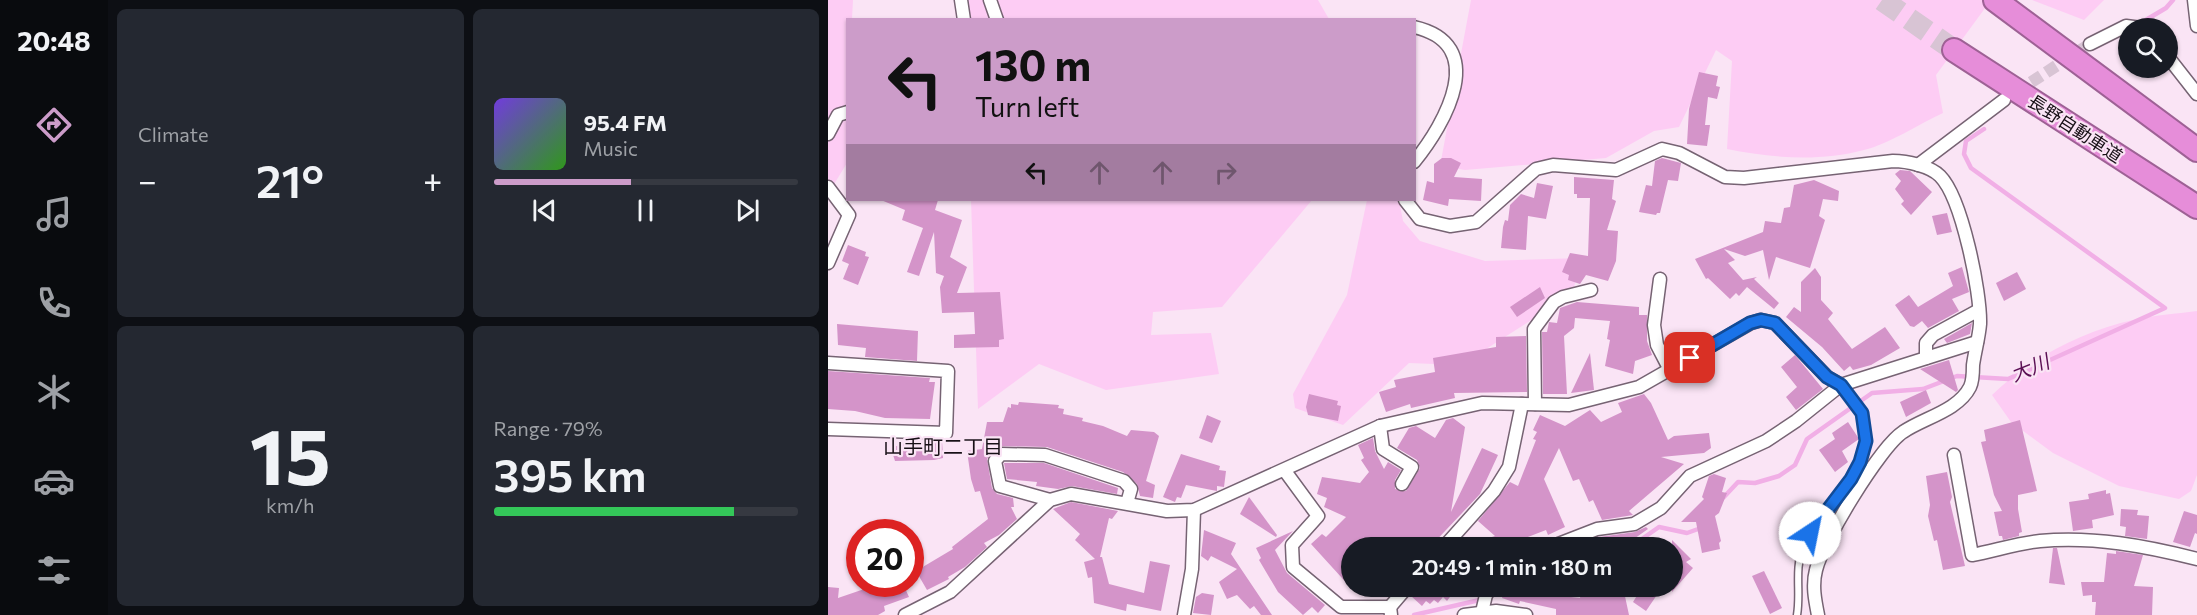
<!DOCTYPE html>
<meta charset="utf-8">
<style>
body{margin:0;font-family:Commissioner,"Noto Sans JP",sans-serif;background:#242831;color:#f1f3f6;height:100vh;display:flex;flex-direction:column;font-size:22px;white-space:nowrap}
*{box-sizing:border-box;margin:0}
p{font-size:20px;color:#9ea1a6}
.icon{flex:none;width:33px;height:33px;fill:none;stroke:currentColor;stroke-width:2;stroke-linecap:round;stroke-linejoin:round}
.map{position:relative;flex:1;overflow:hidden}
.details{display:flex;flex-direction:column;gap:9px;padding:9px;background:#0d0f14;width:720px}
.details>*{flex:none}
.banner{position:absolute;left:18px;top:18px;width:570px;height:183px;border-radius:0px;box-shadow:0 2px 4px #0004;background:#cc9cc9;color:#111;overflow:hidden}
.tools{position:absolute;left:1290px;top:18px;display:grid;gap:12px}
.tools a{display:grid;place-items:center;width:60px;height:60px;border-radius:50%;background:#171b24;box-shadow:0 2px 4px #0004;font-size:30px}
.speed{position:absolute;left:18px;top:519px;display:flex;gap:12px;font-size:30px;font-weight:700;text-align:center}
.speed>*{display:grid;place-content:center;width:78px;height:78px;border-radius:50%;background:#171b24;box-shadow:0 2px 4px #0004;line-height:1}
.speed .limit{border:9px solid #d22;background:#fff;color:#111}
.pin{position:absolute;display:grid;place-items:center;width:51px;height:51px;color:#fff;margin:-26px;border-radius:12px;box-shadow:0 3px 9px #0006}
.me{position:absolute;width:66px;margin:-33px;rotate:34deg;stroke-linejoin:round;filter:drop-shadow(0 0 4px #0008)}
.turn{display:flex;align-items:center;gap:21px;height:126px;padding:0 30px;font-size:27px}
.turn .icon{width:78px;height:78px;stroke-width:2.5}
.turn b{display:block;font-size:42px;line-height:51px}
.lanes{display:flex;align-items:center;height:57px;padding:0 30px;background:#0003;justify-content:center;gap:30px;direction:ltr}
.lanes .off{opacity:.35}
.big{font-size:45px;font-weight:600;line-height:1.1}
.details .widget{flex:1;display:flex;flex-direction:column;justify-content:center;gap:9px;min-width:0;padding:0 21px;border-radius:9px;background:#242831}
.details .dial{align-items:center;gap:0}
.dial b{font-size:78px;line-height:1}
.song{display:flex;align-items:center;gap:18px}
.cover{width:72px;height:72px;border-radius:9px;background:linear-gradient(135deg,hsl(260 70% 55%),hsl(110 70% 35%))}
.played{height:6px;border-radius:3px;background:linear-gradient(90deg,#cc9cc9 45%,#363941 45%)}
.keys{display:flex;justify-content:space-around;direction:ltr}
.heat{display:flex;justify-content:space-between;align-items:center;font-size:33px;direction:ltr}
.charge{height:9px;border-radius:4px;background:linear-gradient(90deg,#34c759 79%,#363941 0)}
.details .tiles{flex:1;display:grid;gap:9px;grid-template-columns:repeat(2,1fr)}
.trip{position:absolute;left:513px;top:537px;width:342px;height:60px;border-radius:30px;background:#171b24;box-shadow:0 2px 4px #0004;font-weight:600;line-height:60px;text-align:center}
main{display:flex;flex:1;min-height:0}
.tabs{display:flex;flex-direction:column;width:108px;justify-content:space-around;align-items:center;background:#090b0e;color:#9ea1a6}
.tabs .icon{width:42px;height:42px}
.tabs .active{color:#cc9cc9}
.tabs b{font-size:27px;color:#f1f3f6}
.map>svg:first-child{display:block}
.green{fill:#fdccf4}
.lines{fill:none;stroke-linecap:round;stroke-linejoin:round}
.stream{stroke:#f1afe6;stroke-width:4.5}
.building{fill:#d494c9}
.street-tunnel{stroke:#d8c4d4;stroke-width:12;stroke-dasharray:12 6;stroke-linecap:butt}
.highway-tunnel{stroke:#d8c4d4;stroke-width:22;stroke-dasharray:22 11;stroke-linecap:butt}
.lane-casing{stroke:#766373;stroke-width:9}
.street-casing{stroke:#766373;stroke-width:15}
.highway-casing{stroke:#9e6195;stroke-width:26}
.lane{stroke:#fff;stroke-width:6}
.street{stroke:#fff;stroke-width:12}
.highway{stroke:#e68dd9;stroke-width:22}
.route-casing{stroke:#114b97;stroke-width:15}
.route{stroke:#1a73e8;stroke-width:10}
.labels{text-anchor:middle;stroke-width:4.5;stroke-linejoin:round;paint-order:stroke}
.street-label{font-size:18px;fill:#171016;stroke:#fae4f5}
.water-label{font-size:20px;font-style:italic;fill:#5b0f54;stroke:#fae4f5}
.neighbourhood-label{font-size:20px;fill:#171016;stroke:#fae4f5}
</style>
<main>
<nav class="tabs">
<b>20:48</b>
<svg class="icon active" aria-label="directions" viewBox="0 0 24 24"><path d="M12 3l9 9-9 9-9-9zM9 14v-3h6M13 9l2 2-2 2"/></svg>
<svg class="icon" aria-label="music" viewBox="0 0 24 24"><path d="M9 18V5l10-2v13"/><circle cx="6" cy="18" r="3"/><circle cx="16" cy="16" r="3"/></svg>
<svg class="icon" aria-label="phone" viewBox="0 0 24 24"><path d="M5 4h4l2 5-3 2q2 4 5 5l2-3 5 2v4C11 20 4 13 5 4z"/></svg>
<svg class="icon" aria-label="climate" viewBox="0 0 24 24"><path d="M12 3v18M4 7l16 10M4 17L20 7"/></svg>
<svg class="icon" aria-label="car" viewBox="0 0 24 24"><path d="M5 17H2v-5l4-1 3-4h7l3 4 3 1v5h-3M9 17h6M6 11h13"/><circle cx="7" cy="17" r="2"/><circle cx="17" cy="17" r="2"/></svg>
<svg class="icon" aria-label="filters" viewBox="0 0 24 24"><path d="M4 7h16M4 17h16"/><circle cx="9" cy="7" r="2"/><circle cx="15" cy="17" r="2"/></svg>
</nav>
<section class="details">
<div class="tiles">
<div class="widget"><p>Climate</p>
<div class="heat"><a>−</a><b class="big">21°</b><a>+</a></div>
</div>
<div class="widget">
<div class="song"><i class="cover"></i><div><b>95.4 FM</b><p>Music</p></div></div>
<div class="played"></div>
<div class="keys"><svg class="icon" aria-label="previous" viewBox="0 0 24 24"><path d="M18 5L8 12l10 7zM5 5v14"/></svg><svg class="icon" aria-label="pause" viewBox="0 0 24 24"><path d="M8 5v14M16 5v14"/></svg><svg class="icon" aria-label="next" viewBox="0 0 24 24"><path d="M6 5l10 7-10 7zM19 5v14"/></svg></div>
</div>
<div class="widget dial"><b>15</b><p>km/h</p></div>
<div class="widget"><p>Range · 79%</p><b class="big">395 km</b><div class="charge"></div></div>
</div>
</section>
<div class="map">
<svg width="1369" height="615" viewBox="0 0 1369 615">
<rect width="100%" height="100%" fill="#fae4f5"/>
<g class="green">
<path d="M0 0H25L24 19 20 20 19 163 0 194Z"/>
<path d="M137 0H490L501 19H138Z"/>
<path d="M643 0H1163L1108 75 1115 113C1091 124 1061 144 1036 150 991 162 943 158 899 149L904 61 888 50 851 127 826 131 778 158 637 170 612 166Z"/>
<path d="M1204 0H1276L1256 20Z"/>
<path d="M143 200H484L394 307 325 312 323 335 383 333 391 374 278 390 211 364 150 409Z"/>
<path d="M539 200H571L575 221 592 241 657 261 754 258 744 294 633 365 581 363 515 425 467 408 465 394 519 295Z"/>
<path d="M1369 311V475L1363 491 1351 499 1291 486 1225 453 1183 422 1164 395C1202 358 1253 332 1305 320 1326 315 1348 314 1369 311Z"/>
</g>
<g class="lines">
<g class="stream">
<path d="M1311 24 1338 8 1345 0"/>
<path d="M896 497 910 482 927 483 951 476 967 465 979 439 1044 393 1095 389 1129 376 1180 379 1337 308 1143 168 1136 154 1138 141 1156 129"/>
<path d="M801 548 831 527 859 533 873 528"/>
<path d="M586 615 656 599"/>
</g>
</g>
<g class="building">
<path d="M871 72 890 76 888 86 892 87 889 99 880 97 877 125H882L879 146 859 144 861 109Z"/>
<path d="M614 158H623L633 163 626 177 654 179 653 201 621 199 620 206 595 200 599 181 606 183V164Z"/>
<path d="M834 158 853 163 850 181 840 180 832 213H829L828 215 811 212 818 185 824 186 827 161Z"/>
<path d="M1072 170 1082 171 1104 192 1083 215 1073 204 1076 201 1067 189 1073 181 1067 174Z"/>
<path d="M746 177 786 180 784 199 788 201 779 230 790 231 788 261 780 281 758 275 752 284 740 280 741 275 734 272 742 253 760 256 762 198H749V194H746Z"/>
<path d="M986 180 1011 191 1010 201 995 199 991 216 997 220 982 268 948 257 941 280 935 250 917 256 896 249 907 260 900 263 915 280 929 277 926 279 951 303 946 309 919 287 911 296 908 293 902 299 880 278 878 279 867 259 935 232 937 221 953 223 956 208 962 207 966 185Z"/>
<path d="M709 183 725 186 718 219 700 216 698 250 673 248 675 227 677 220 680 221 682 205 693 194 706 198Z"/>
<path d="M53 200H110L107 210 134 220 122 257 139 267 129 293 172 292 176 339 171 340V347L126 348V335L147 334 146 312 114 313 112 287 116 276 108 273 106 232 91 276 79 272 95 228 74 220 77 210Z"/>
<path d="M1119 213 1124 232 1109 235 1104 216Z"/>
<path d="M20 245 38 252 37 256 41 257 30 285 15 279 21 264 14 261Z"/>
<path d="M1134 267 1141 292 1124 299 1131 311 1100 328 1094 321 1086 327 1082 326 1067 305 1081 295 1090 307 1125 286 1120 273Z"/>
<path d="M987 268 993 277V300L1005 313 1000 319 1024 349 1057 327 1072 348 1043 365 1025 370 1022 366 1016 371 994 347 958 317 966 307 973 312V282Z"/>
<path d="M1189 272 1198 289 1176 301 1168 283Z"/>
<path d="M712 287 717 298 689 317 682 307Z"/>
<path d="M749 302 811 307V315H819V341L824 355 807 361 805 374 777 366 782 340 779 339 782 321 747 318 746 328 736 336 739 394H715L714 332H719L721 322 729 323 732 308Z"/>
<path d="M1144 323 1142 334 1119 343 1116 339Z"/>
<path d="M9 324 90 331 89 361 37 357 38 348 10 345Z"/>
<path d="M698 336 699 392 626 393 627 398 583 408 582 404 558 412 551 392 568 387 566 380 607 372 605 358 668 347V337Z"/>
<path d="M762 353 766 390 743 393Z"/>
<path d="M967 355 995 389 968 410 958 397 969 387 953 367Z"/>
<path d="M1121 360 1130 390 1128 392 1092 369Z"/>
<path d="M0 371 102 378 101 382H107L102 419 57 418 27 411 0 409Z"/>
<path d="M1098 390 1103 403 1078 417 1072 402Z"/>
<path d="M481 394 510 401 509 405 513 406 510 421 480 415 478 407Z"/>
<path d="M816 394 823 403 840 440 846 436 881 433 883 448 876 453 833 457 856 464 801 511 805 515 774 520 765 500 761 502 751 479 745 481 731 448 716 479 737 527 720 535 718 530 672 548H639V545L667 536 650 521 682 482 690 486 708 440 705 439 709 432 705 430 712 415 737 426 762 410 773 422 794 412 790 403Z"/>
<path d="M191 402 231 405 230 408 236 409 235 414 255 418 254 421 275 426 299 436 303 430 326 432 331 436 318 481 327 485 325 498 312 496 309 484 295 472 219 447 170 446 159 459 164 488 169 494 185 498 186 507H183L189 519 171 535 156 543 159 547 137 567 120 577 121 579 99 590 88 571 125 549 124 547 160 519 152 491 147 492 143 479 139 451 154 449 159 422H175L180 407 183 408V404L190 405Z"/>
<path d="M379 415 393 421 384 443 371 438Z"/>
<path d="M625 418 637 427 623 512 654 448 670 455 652 494 601 548H581L570 538 567 548H524V589L483 544 494 534 498 537 518 517 496 507 499 498 489 494 494 477 532 483 541 472 533 460 536 458 530 445 545 438 547 451 556 469 560 462 573 470 567 480V489L578 491 592 468 589 460 569 448 581 428 588 426 607 438 618 420Z"/>
<path d="M1192 420 1209 491 1190 495V509L1194 532 1191 533V536L1175 540 1174 536H1171L1166 512 1174 511 1166 495 1153 442 1158 441 1156 430Z"/>
<path d="M1020 422 1031 439 1014 451 1020 462 1007 472 991 450 1007 439 1004 433Z"/>
<path d="M114 441 115 458 106 460 67 461 63 448 77 443Z"/>
<path d="M353 454 392 466 391 470 398 471 396 487 389 486V491L358 485 353 498 349 497 347 502 335 497Z"/>
<path d="M176 463H216L290 488 289 494 244 486 230 489 208 486 209 482 179 479Z"/>
<path d="M1119 472 1124 497 1122 502 1137 566 1115 570 1109 540 1106 541 1100 516 1102 505 1098 476Z"/>
<path d="M886 474 898 478 894 492 899 493 891 513 887 516 893 541 891 543 892 549 874 553 868 522H853L876 499 874 497 881 476Z"/>
<path d="M1278 490V494L1282 493 1286 515 1264 520 1265 528 1245 531 1241 502 1261 499 1260 494Z"/>
<path d="M421 497 449 535 448 537 412 514Z"/>
<path d="M243 502 290 511 284 519 281 518 272 557H274L281 584 316 593 322 561 342 565 333 611 299 604 298 611 266 603 264 577 260 578 256 562 267 559 247 540 252 534 225 509Z"/>
<path d="M965 506 983 516 971 537 952 528Z"/>
<path d="M1293 509 1310 510 1309 515 1321 516 1319 539 1297 536 1298 527 1292 526Z"/>
<path d="M1356 511 1369 515V534L1367 533 1362 547 1345 542Z"/>
<path d="M818 527 820 529 793 548H744L771 537 807 532Z"/>
<path d="M376 530 408 543 403 554 444 615H433L426 606 422 609 409 595 399 599 391 582 409 569 383 556 380 561 373 556Z"/>
<path d="M465 531 447 550 459 573 497 605 490 613 484 607 475 615 450 592 431 560 433 558 428 548Z"/>
<path d="M844 540 863 559 858 562 865 568 844 592Z"/>
<path d="M1225 548H1229L1237 585 1221 583Z"/>
<path d="M1288 551 1315 555 1306 586 1325 587 1324 615H1267L1268 602H1264V595L1255 596 1253 582H1276L1279 553 1288 554Z"/>
<path d="M936 571 954 608 942 614 924 576Z"/>
<path d="M51 584H75L81 597 56 606 57 611 50 615H0V587L11 588 10 598Z"/>
<path d="M591 586H630L619 601 615 597 610 603 606 600 602 604 598 601 594 606 583 596Z"/>
<path d="M678 586H726L725 595 752 598 754 586H778L777 589 795 587 801 615H728V609L692 601 691 604 674 598Z"/>
<path d="M815 586H835L818 611 805 602Z"/>
<path d="M374 593 386 595 383 615 365 613 368 597Z"/>
</g>
<g class="lines">
<path class="street-tunnel" d="M1188 92 1262 44"/>
<path class="highway-tunnel" d="M1054 0 1126 50"/>
<defs>
<path id="lane" d="M969 615C973 592 966 570 975 547 993 498 1051 475 1034 415 1031 403 1018 397 1013 386"/>
<g id="street">
<path d="M133 0 136 20"/>
<path d="M162 0 169 20"/>
<path d="M1366 0 1369 26"/>
<path d="M586 27C662 44 618 123 586 162"/>
<path d="M1262 44 1298 26 1313 28"/>
<path d="M1340 57 1369 94"/>
<path d="M0 134 10 115 20 112"/>
<path d="M1090 165 1176 100"/>
<path d="M0 187 21 215 0 263"/>
<path d="M577 200 592 219 622 226 648 222 708 169 725 165 788 170 834 149 851 153 897 177 916 178 1065 161C1079 161 1102 166 1112 176 1134 198 1153 293 1152 324 1151 337 1147 351 1145 365 1145 371 1145 381 1142 387 1130 411 1095 418 1075 432 1052 447 994 543 988 570 984 585 987 600 990 615"/>
<path d="M832 279 826 325 829 345 842 370"/>
<path d="M1098 358V343L1105 335 1151 310"/>
<path d="M0 363 120 371 118 433 0 429"/>
<path d="M707 404 706 329 726 302 735 297 763 290"/>
<path d="M552 426 555 449 584 467 574 484"/>
<path d="M1126 455 1144 555C1166 551 1190 543 1212 541 1265 536 1318 546 1369 559"/>
<path d="M457 471 490 516 464 545 465 567 513 607H562L563 615"/>
<path d="M222 500 172 486 167 461 173 454 217 455 296 481 303 489 299 503"/>
<path d="M615 548 666 491 681 467 694 404"/>
<path d="M720 548 769 529 806 524 833 508 862 476 938 441 968 421 1013 385 1149 342"/>
<path d="M562 607 580 586"/>
<path d="M654 612 658 595 665 586"/>
<path d="M77 615 122 592 222 500 243 494 339 511 366 510 552 426 654 403 741 405 811 387 923 323 933 320 947 323 999 377 1013 385"/>
<path d="M356 615 364 569 366 510"/>
<path d="M636 615 668 611 698 615"/>
</g>
<g id="highway">
<path d="M1167 0 1369 150"/>
<path d="M1126 50 1369 207"/>
</g>
</defs>
<use href="#lane" class="lane-casing"/>
<use href="#street" class="street-casing"/>
<use href="#highway" class="highway-casing"/>
<use href="#lane" class="lane"/>
<use href="#street" class="street"/>
<use href="#highway" class="highway"/>
</g>
<g class="lines">
<defs>
<path id="route" d="M862 358 922 323 933 320 947 323 999 377 1013 385 1034 413 1038 441 1032 462 1023 479 982 533"/>
</defs>
<use href="#route" class="route-casing"/>
<use href="#route" class="route"/>
</g>
<g class="labels">
<g class="street-label">
<text transform="translate(1247 129) rotate(33)" y="6">長野自動車道</text>
</g>
<g class="water-label">
<text transform="translate(1202 368) rotate(-22)" y="7">大川</text>
</g>
<g class="neighbourhood-label">
<text x="115" y="454">山手町二丁目</text>
</g>
</g>
</svg>
<div class="tools">
<a><svg class="icon" aria-label="search" viewBox="0 0 24 24"><circle cx="10" cy="10" r="6"/><path d="M15 15l6 6"/></svg></a>
</div>
<div class="speed"><div class="limit">20</div></div>
<div class="pin" style="left:862px;top:358px;background:#d93025"><svg class="icon" aria-label="arrive" viewBox="0 0 24 24"><path d="M6 21V4h12l-3 4 3 4H6"/></svg></div>
<svg class="me" style="left:982px;top:533px" viewBox="-20 -20 40 40"><circle r="19" fill="#fff"/><path d="M0-13L10 11 0 6-10 11z" fill="#1a73e8"/></svg>
<div class="trip">20:49 · 1 min · 180 m</div>
<div class="banner">
<div class="turn"><svg class="icon" aria-label="left" viewBox="0 0 24 24"><path d="M17 20v-9H6M10 6l-5 5 5 5"/></svg><div><b>130 m</b>Turn left</div></div>
<div class="lanes"><svg class="icon" aria-label="left" viewBox="0 0 24 24"><path d="M17 20v-9H6M10 6l-5 5 5 5"/></svg><svg class="icon off" aria-label="ahead" viewBox="0 0 24 24"><path d="M12 20V5M6 11l6-6 6 6"/></svg><svg class="icon off" aria-label="ahead" viewBox="0 0 24 24"><path d="M12 20V5M6 11l6-6 6 6"/></svg><svg class="icon off" aria-label="right" viewBox="0 0 24 24"><path d="M7 20v-9h11M14 6l5 5-5 5"/></svg></div>
</div>
</div>
</main>
